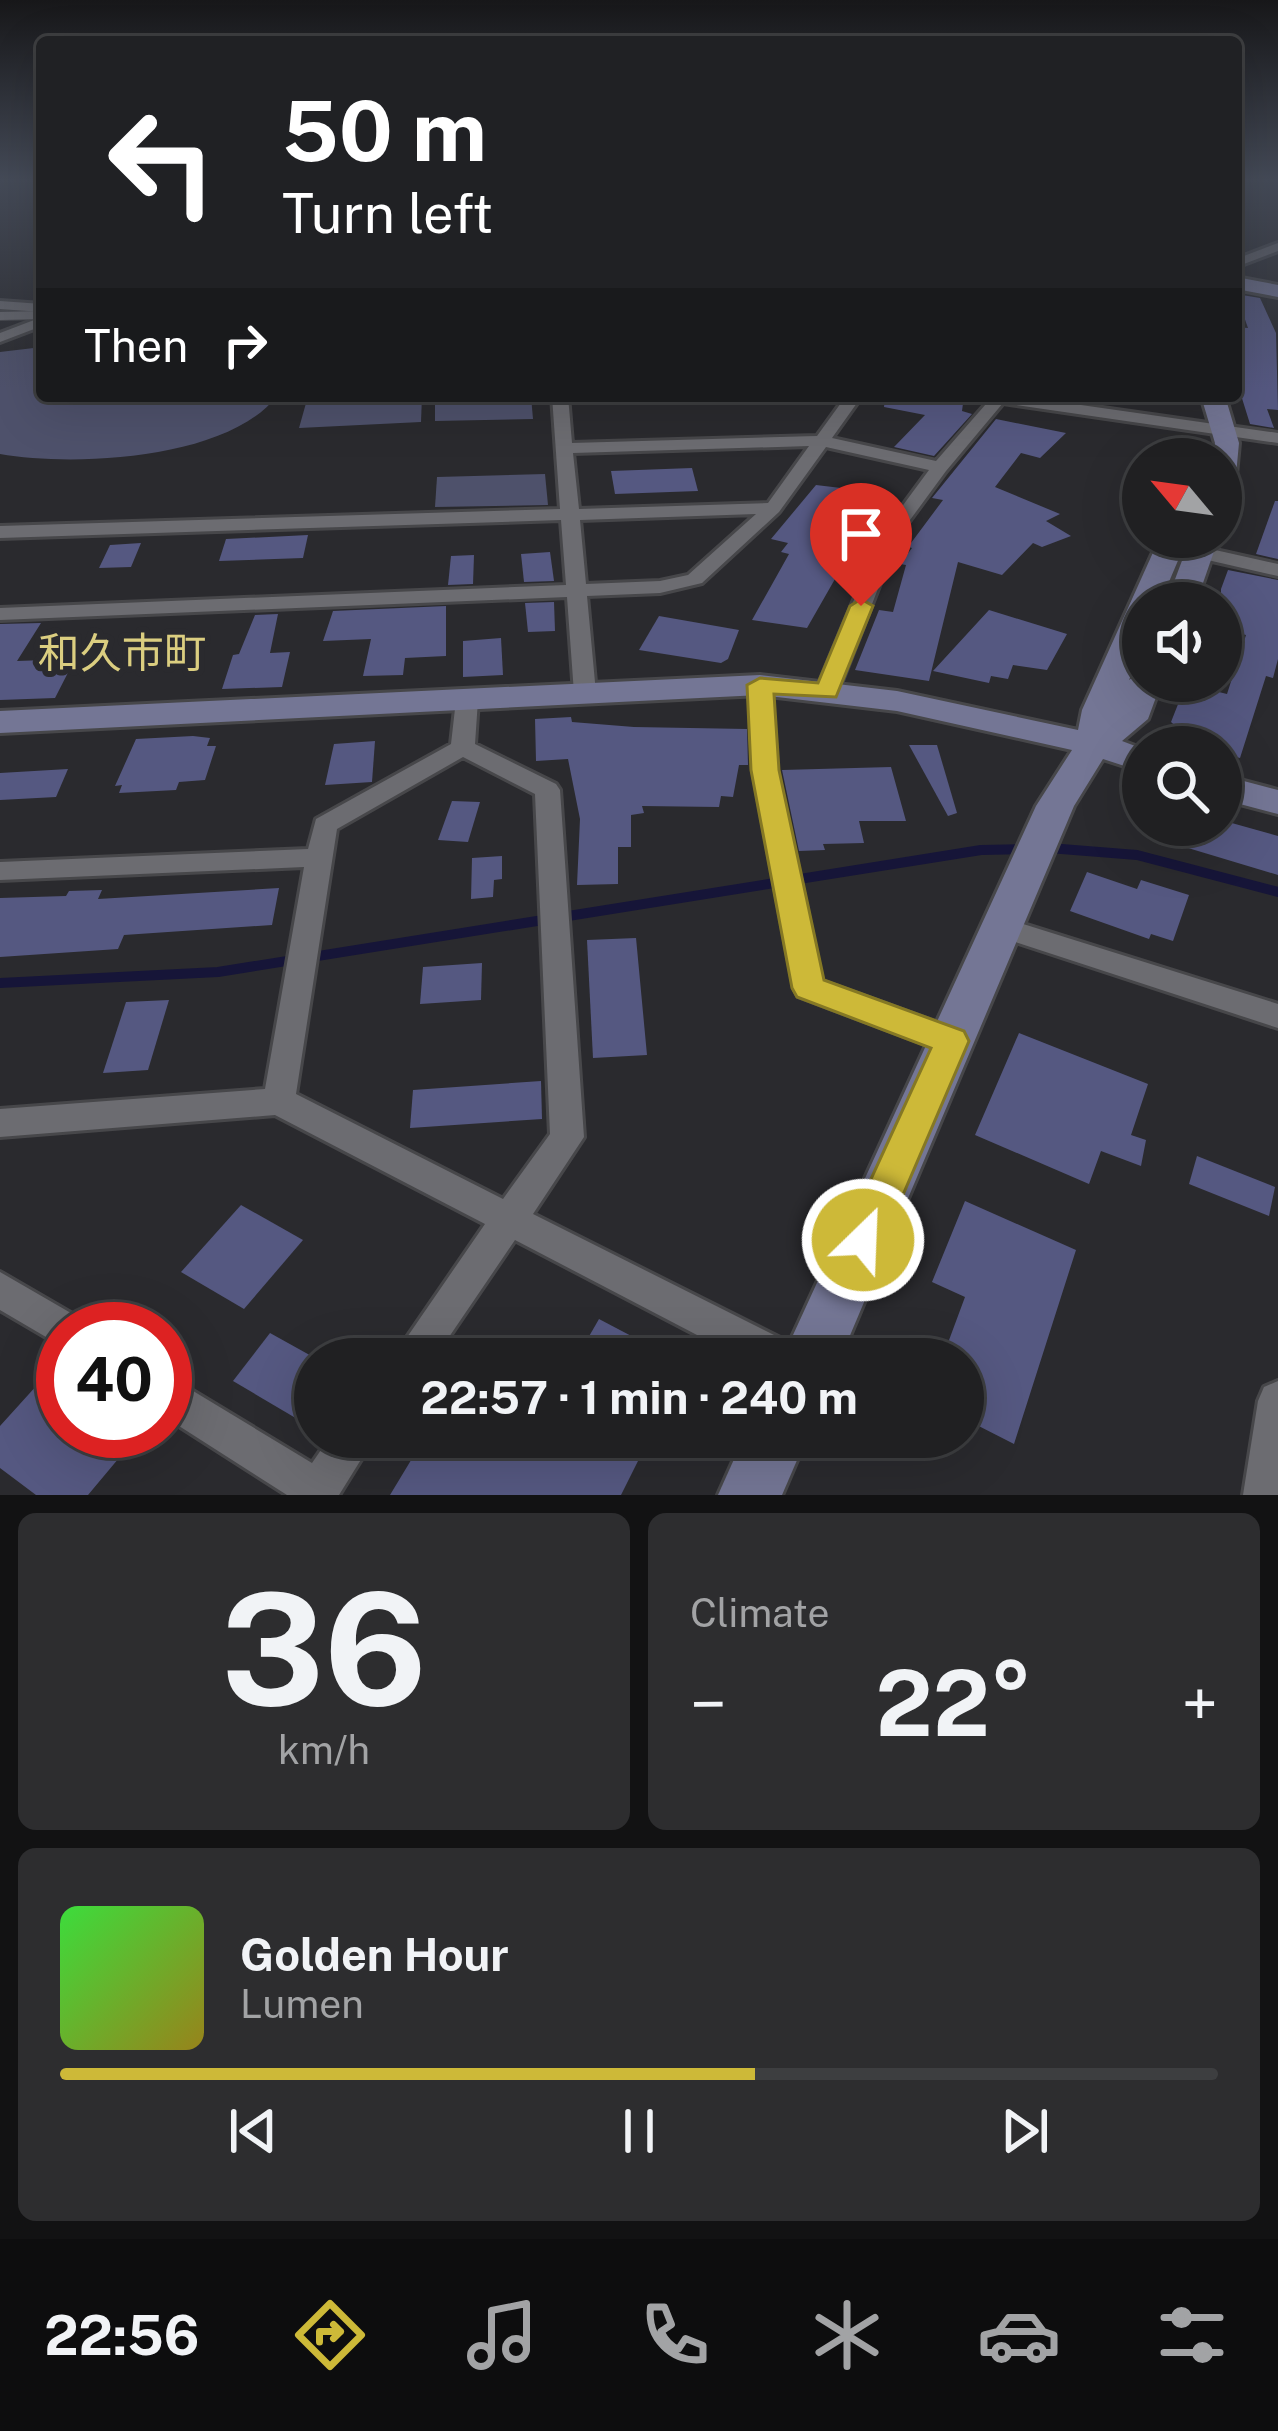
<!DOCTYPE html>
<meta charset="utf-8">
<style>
body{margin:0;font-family:"Public Sans","Noto Sans JP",sans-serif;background:#2d2d2f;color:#f1f3f6;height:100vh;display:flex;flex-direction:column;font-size:45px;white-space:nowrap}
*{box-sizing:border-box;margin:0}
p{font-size:39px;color:#a2a3a5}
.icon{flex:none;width:66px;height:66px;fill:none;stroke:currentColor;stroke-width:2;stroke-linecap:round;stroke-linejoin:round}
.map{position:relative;height:1495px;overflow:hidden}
.sheet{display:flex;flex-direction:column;gap:18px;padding:18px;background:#121213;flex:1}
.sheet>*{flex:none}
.hud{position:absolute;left:36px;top:36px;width:1206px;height:366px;border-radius:12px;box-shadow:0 12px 48px #0002,0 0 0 3px #3d3e40;background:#202124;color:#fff;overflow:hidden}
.needle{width:78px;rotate:299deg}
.controls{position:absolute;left:1122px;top:438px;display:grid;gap:24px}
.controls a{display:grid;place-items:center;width:120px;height:120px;border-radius:50%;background:#202022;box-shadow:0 12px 48px #0002,0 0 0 3px #3d3e40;font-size:60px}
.speed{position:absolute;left:36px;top:1302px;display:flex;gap:24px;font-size:60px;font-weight:700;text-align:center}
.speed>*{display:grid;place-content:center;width:156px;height:156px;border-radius:50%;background:#202022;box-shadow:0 12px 48px #0002,0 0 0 3px #3d3e40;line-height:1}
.speed .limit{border:18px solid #d22;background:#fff;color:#111}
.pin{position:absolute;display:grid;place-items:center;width:102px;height:102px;color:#fff;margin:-123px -51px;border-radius:50% 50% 50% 0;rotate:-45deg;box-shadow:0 0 12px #0007}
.pin .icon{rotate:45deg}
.me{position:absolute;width:132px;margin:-66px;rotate:24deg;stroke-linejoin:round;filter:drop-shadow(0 0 9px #0008)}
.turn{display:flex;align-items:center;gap:42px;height:252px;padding:0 48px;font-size:54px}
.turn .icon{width:156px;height:156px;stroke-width:2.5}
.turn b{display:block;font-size:84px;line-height:102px}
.then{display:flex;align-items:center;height:114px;padding:0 48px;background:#0003;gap:24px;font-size:45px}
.big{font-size:90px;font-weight:700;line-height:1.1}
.sheet .card{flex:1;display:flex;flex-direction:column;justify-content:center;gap:18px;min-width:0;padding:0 42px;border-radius:18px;background:#2d2d2f}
.sheet .dial{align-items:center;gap:0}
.dial b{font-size:156px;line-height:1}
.song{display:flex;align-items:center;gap:36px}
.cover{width:144px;height:144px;border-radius:18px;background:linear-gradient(135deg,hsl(120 70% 55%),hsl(50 70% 35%))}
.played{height:12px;border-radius:6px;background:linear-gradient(90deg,#cdb938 60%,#3d3e40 60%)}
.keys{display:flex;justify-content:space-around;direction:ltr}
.heat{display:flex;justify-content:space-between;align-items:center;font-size:66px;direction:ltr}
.sheet .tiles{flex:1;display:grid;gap:18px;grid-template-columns:1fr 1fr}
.card:last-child{grid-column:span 2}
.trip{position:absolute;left:294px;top:1338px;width:690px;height:120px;border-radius:60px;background:#202022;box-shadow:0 12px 48px #0002,0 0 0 3px #3d3e40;font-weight:700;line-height:120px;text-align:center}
.tab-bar{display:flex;height:192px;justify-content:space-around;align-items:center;background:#0d0d0e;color:#a2a3a5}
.tab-bar .icon{width:84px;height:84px}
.tab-bar .active{color:#cdb938}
.tab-bar b{font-size:54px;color:#f1f3f6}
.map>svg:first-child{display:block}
.green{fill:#4e516b}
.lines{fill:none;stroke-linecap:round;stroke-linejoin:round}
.stream{stroke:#161538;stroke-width:10}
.building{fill:#555881}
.lane-casing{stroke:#47474a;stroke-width:10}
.street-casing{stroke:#47474a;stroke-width:6}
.secondary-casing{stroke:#47474a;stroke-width:6}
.lane{stroke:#6c6c71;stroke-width:8}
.street{fill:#6c6c71;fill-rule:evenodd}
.secondary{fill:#747695;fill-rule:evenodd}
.route{fill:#cdb938;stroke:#857824;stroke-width:3}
.labels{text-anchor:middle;stroke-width:12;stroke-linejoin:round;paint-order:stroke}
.quarter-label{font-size:42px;fill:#dbce80;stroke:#2a2a2e}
</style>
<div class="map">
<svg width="1278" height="1495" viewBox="0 0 1278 1495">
<rect width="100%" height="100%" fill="#2a2a2e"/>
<g class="green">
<path d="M42 347V396H277C227 460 73 467 0 454V352Z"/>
<path d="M308 396H422L421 422 299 428Z"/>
<path d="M435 396H531L533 419 435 421Z"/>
<path d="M545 474 548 505 435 507 437 477Z"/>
</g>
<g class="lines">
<g class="stream">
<path d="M1049 848 1137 855 1278 892"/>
<path d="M0 983 218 972 981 850 1027 849"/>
</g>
</g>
<g class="building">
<path d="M1236 294 1260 298 1276 333 1278 410 1267 409 1274 428 1250 424 1236 379V327L1248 328Z"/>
<path d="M885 396H964L962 411 972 414 934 456 894 447 925 415 884 407Z"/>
<path d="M996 419 1066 433 1040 458 1021 453 995 487 1060 514 1046 521 1071 536 1042 547 1033 543 1002 575 958 562 929 681 855 670 879 610 893 612 906 565 900 564 912 548 908 547 943 500 932 498Z"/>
<path d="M692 468 698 491 615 494 611 471Z"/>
<path d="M816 485 891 494 876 522 871 521 855 544 807 628 752 620 789 554 781 552 788 543 771 539Z"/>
<path d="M1275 501H1278V559L1256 554Z"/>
<path d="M308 535 303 558 219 561 226 539Z"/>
<path d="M141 543 131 567 99 568 110 545Z"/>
<path d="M550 552 554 581 524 582 521 554Z"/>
<path d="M474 555 473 584 448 585 451 556Z"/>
<path d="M1228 570 1278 580V659L1273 678 1266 676 1240 758 1221 753V747H1199L1171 722 1186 684 1227 694 1246 635 1221 629V589Z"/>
<path d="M554 602 555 631 528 632 525 603Z"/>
<path d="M446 606V656L405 658 403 675 363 676 371 639 323 641 333 611Z"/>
<path d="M989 610 1067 634 1047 670 1013 665 1008 679 991 676 989 683 933 671Z"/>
<path d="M278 614 270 653 290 652 282 687 222 689 233 655 239 654 255 615Z"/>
<path d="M659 616 739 630 728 659 721 663 639 650Z"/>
<path d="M41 623 17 661 75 659 55 698 0 700V624Z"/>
<path d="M501 638 503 675 463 677V641Z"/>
<path d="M571 717 572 722 634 727 747 729 748 765H739L733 797 721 796 719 807 642 806 644 813 631 815V847H618V884L577 885 580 819 568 759 536 761 535 719Z"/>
<path d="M193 736 210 738 207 746H216L205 780 179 782 176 790 119 793 122 785 115 786 136 739Z"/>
<path d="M375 741 372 782 325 785 334 744Z"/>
<path d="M909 745H937L957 813 948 816Z"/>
<path d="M891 767 906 821H859L864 843 823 844 825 850 799 851 782 770Z"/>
<path d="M68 769 56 797 0 800V773Z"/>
<path d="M452 801 480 802 468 842 438 840Z"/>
<path d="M1221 820 1278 836V875L1188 848 1195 825H1221Z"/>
<path d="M502 856V879L494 880 493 897 471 899 472 858Z"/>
<path d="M1087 872 1137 889 1141 880 1189 895 1173 941 1151 934 1149 939 1070 911Z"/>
<path d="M279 888 272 925 124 935 118 949 0 957V898L66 896 69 891 102 890 98 899Z"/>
<path d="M636 938 647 1055 593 1058 587 940Z"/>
<path d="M482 963 481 1000 420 1004 423 967Z"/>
<path d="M169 1000 148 1070 103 1073 126 1002Z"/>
<path d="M1019 1033 1148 1084 1131 1135 1146 1140 1141 1166 1101 1151 1089 1184 975 1135Z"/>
<path d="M541 1081 542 1119 410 1128 413 1090Z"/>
<path d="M1197 1156 1275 1187 1269 1216 1189 1184Z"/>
<path d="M965 1201 1076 1250 1014 1444 963 1418V1359H942L965 1297 932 1282Z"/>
<path d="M241 1205 303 1240 244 1309 181 1272Z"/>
<path d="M599 1319 675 1359H576Z"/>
<path d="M270 1333 315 1358V1398L299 1420 233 1381Z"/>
<path d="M38 1384 63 1401V1431H106L129 1446 88 1495H36L0 1468V1426Z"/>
<path d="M425 1437H493L529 1458 541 1437H650L621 1495H390Z"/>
</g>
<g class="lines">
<defs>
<path id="lane" d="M0 316 42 315"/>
<g id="street">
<path d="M1278 243V251L1236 267V259Z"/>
<path d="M0 301 42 304V312L0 309Z"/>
<path d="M42 317V326L0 342V333Z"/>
<path d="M552 396H568L572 443 817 436 846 396H862L832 438 936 461 993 396H1018L1278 433V443L1003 403 946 471 899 535 838 691 827 698 816 691 881 535 929 470 826 447 779 512 702 583 660 593 587 596 596 693 585 700 574 693 567 597 0 620V608L566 585 561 520 0 538V526L560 509ZM809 446 768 503 579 509 573 453ZM756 514 688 575 660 581 586 584 580 520Z"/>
<path d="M1184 543 1278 564V576L1177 553 1174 549Z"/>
<path d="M760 678 771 685 777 770 822 981 963 1032 968 1041 963 1050 952 1053 941 1050 798 996 794 988 753 770 749 685Z"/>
<path d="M467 693 478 700 475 744 556 784 560 790 584 1137 533 1214 796 1346 801 1359H743L515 1240 434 1359H392L485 1224 275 1115 0 1137V1109L265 1089 304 867 0 880V862L308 849 316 819 451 744 456 700ZM463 757 535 794 550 1134 503 1199 296 1094 337 829Z"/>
<path d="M1004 918 1278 1004V1028L994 935 990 928 994 921Z"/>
<path d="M0 1272 76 1316 82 1329H63V1347L0 1310Z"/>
<path d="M165 1374 312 1463 330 1437H375L339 1495H287L165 1417Z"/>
<path d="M1278 1381V1495H1243L1258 1401 1264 1387Z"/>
</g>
<g id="secondary">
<path d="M1236 277 1278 285V297L1236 289Z"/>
<path d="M1201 396H1225L1239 443 1234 496 1221 504V459H1212L1215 443Z"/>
<path d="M1160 537H1188L1160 603H1143V646L1129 680 1143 671V681H1162L1148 719 1122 741 1143 749V772L1103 759 1074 806 840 1359H782L1036 806 1072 750 897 711 760 695 0 733V711L760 675 897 691 1078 730 1082 710Z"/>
<path d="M1191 537H1219L1196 603H1166Z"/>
<path d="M1221 775 1278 790V814L1221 799Z"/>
<path d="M744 1437H807L782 1495H718Z"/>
</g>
</defs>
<use href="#lane" class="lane-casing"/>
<use href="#street" class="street-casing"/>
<use href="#secondary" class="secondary-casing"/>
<use href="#lane" class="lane"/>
<use href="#street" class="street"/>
<use href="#secondary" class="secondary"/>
</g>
<linearGradient id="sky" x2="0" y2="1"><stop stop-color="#171719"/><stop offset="0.46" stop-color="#444a57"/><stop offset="1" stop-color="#444a57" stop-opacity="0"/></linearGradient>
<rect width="1278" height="390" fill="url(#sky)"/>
<path class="route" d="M861 599 873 606 836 697 774 694 779 770 824 980 964 1031 969 1041 878 1253 863 1258 849 1253 843 1240 931 1048 797 997 792 988 751 770 747 685 760 678 818 683 850 606Z"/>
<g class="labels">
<g class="quarter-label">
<text x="122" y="668">和久市町</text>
</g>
</g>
</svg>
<div class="controls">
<a><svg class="needle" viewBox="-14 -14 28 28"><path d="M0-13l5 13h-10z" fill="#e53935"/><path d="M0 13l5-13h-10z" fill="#a2a3a5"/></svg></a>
<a><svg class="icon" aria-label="sound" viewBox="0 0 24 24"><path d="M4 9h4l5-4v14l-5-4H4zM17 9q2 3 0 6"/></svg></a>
<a><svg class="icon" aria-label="search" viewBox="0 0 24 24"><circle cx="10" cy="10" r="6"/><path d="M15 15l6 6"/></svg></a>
</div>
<div class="speed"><div class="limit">40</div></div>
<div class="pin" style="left:861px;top:606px;background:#d93025"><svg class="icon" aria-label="arrive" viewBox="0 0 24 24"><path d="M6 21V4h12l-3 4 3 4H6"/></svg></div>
<svg class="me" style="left:863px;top:1240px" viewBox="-20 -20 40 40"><circle r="17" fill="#cdb938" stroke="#fff" stroke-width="3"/><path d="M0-11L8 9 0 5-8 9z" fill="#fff"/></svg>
<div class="trip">22:57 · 1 min · 240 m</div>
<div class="hud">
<div class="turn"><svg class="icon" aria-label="left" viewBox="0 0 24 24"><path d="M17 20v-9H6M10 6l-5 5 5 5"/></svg><div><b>50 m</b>Turn left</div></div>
<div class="then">Then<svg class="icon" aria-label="right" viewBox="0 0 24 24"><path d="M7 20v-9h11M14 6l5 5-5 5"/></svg></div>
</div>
</div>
<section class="sheet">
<div class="tiles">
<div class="card dial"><b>36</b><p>km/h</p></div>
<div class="card"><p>Climate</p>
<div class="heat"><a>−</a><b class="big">22°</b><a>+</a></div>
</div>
<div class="card">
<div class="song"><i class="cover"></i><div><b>Golden Hour</b><p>Lumen</p></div></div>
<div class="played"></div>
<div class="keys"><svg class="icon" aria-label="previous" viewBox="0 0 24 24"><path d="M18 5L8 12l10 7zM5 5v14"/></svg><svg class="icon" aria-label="pause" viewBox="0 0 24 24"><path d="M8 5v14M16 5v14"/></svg><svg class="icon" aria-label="next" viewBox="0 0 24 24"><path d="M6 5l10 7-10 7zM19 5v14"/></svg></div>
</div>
</div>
</section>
<nav class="tab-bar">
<b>22:56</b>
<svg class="icon active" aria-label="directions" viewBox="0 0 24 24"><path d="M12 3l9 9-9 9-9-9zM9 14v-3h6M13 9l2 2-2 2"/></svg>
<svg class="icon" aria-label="music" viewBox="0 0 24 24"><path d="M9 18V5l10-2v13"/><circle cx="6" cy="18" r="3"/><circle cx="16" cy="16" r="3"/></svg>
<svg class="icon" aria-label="phone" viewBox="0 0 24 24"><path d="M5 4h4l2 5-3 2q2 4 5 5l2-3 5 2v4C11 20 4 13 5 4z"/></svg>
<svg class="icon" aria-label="climate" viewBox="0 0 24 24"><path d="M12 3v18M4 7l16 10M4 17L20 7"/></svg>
<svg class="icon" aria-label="car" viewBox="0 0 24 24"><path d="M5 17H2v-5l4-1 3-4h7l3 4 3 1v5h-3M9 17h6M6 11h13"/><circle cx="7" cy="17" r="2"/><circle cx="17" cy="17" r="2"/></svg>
<svg class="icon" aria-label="filters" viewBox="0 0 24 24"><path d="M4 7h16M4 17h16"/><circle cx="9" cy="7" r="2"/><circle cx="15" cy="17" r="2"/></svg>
</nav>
